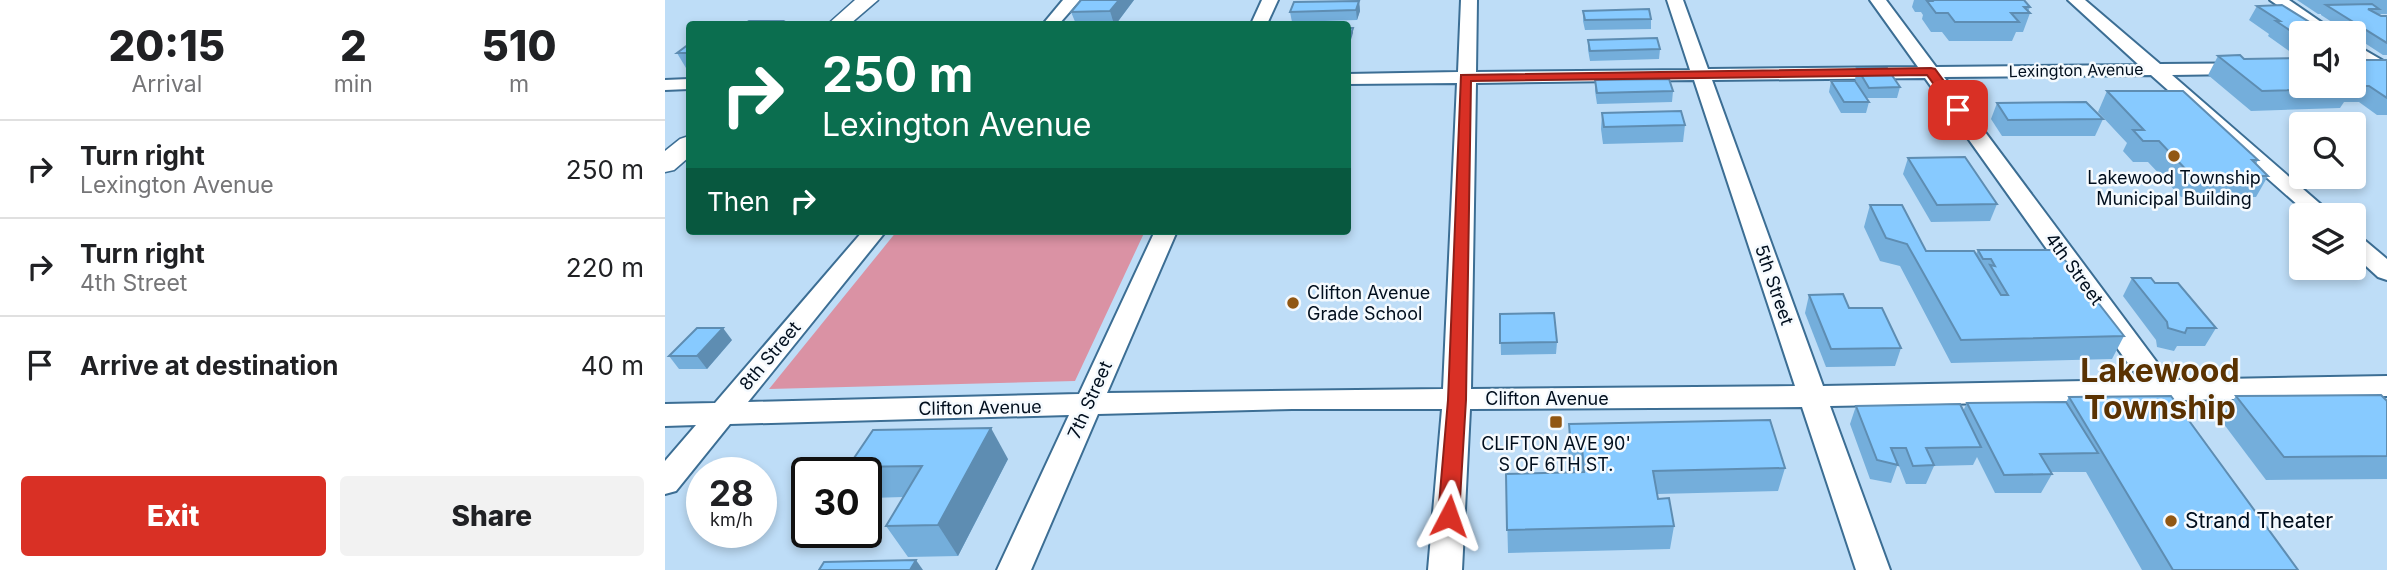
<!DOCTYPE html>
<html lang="en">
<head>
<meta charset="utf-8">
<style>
  :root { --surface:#fff; --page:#f2f2f2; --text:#202124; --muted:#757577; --line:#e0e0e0; --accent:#d93025 }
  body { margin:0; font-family:Inter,sans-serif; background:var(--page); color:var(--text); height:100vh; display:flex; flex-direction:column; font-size:26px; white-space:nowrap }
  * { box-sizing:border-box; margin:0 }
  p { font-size:23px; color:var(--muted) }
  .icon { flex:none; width:38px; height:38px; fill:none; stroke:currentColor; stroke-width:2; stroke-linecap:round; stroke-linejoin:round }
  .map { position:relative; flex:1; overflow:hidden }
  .sheet { display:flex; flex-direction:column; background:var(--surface); width:665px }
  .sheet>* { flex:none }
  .guide { position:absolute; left:21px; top:21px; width:665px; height:214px; border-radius:7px; box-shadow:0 4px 10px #0003; background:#0b6e4f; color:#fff; overflow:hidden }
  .fabs { position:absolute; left:1624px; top:21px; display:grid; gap:14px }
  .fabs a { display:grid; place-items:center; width:77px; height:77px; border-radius:7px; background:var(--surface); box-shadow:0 4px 10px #0003; font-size:35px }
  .speed { position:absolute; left:21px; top:457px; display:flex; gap:14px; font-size:35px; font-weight:700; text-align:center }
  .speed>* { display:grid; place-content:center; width:91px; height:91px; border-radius:50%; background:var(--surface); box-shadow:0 4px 10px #0003; line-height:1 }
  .speed small { font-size:18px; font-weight:400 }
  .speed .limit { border:4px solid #111; border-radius:10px; background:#fff; color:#111 }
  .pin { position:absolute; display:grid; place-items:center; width:60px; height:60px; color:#fff; margin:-30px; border-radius:14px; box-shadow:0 4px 10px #0006 }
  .me { position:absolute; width:77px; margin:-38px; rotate:4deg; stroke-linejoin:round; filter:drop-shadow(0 0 5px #0008) }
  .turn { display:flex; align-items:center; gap:24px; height:147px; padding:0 21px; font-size:32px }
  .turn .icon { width:91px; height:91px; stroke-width:2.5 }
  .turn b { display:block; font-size:49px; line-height:60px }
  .then { display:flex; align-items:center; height:66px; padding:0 21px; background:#0003; gap:14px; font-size:26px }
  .eta { display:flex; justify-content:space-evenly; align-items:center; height:119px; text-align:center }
  .eta b { font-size:42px; font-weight:800; line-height:49px }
  .cta { display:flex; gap:14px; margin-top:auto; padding:14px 21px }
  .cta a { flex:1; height:80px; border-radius:7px; background:var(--accent); color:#fff; font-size:28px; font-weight:800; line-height:80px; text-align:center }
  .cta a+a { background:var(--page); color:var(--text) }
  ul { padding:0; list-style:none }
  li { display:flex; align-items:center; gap:21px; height:98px; padding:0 21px; border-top:2px solid var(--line) }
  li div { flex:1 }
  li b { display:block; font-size:26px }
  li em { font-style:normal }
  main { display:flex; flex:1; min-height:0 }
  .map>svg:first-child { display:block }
  .green { fill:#da92a4 }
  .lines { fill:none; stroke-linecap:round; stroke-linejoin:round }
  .minor-casing { stroke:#3c6e94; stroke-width:4 }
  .major-casing { stroke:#3c6e94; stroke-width:3 }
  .minor { fill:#fff; fill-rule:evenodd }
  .major { fill:#fff; fill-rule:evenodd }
  .wall { fill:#74aedb }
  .shaded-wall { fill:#5e8db2 }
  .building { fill:#87caff; stroke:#5e8db2; stroke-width:2 }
  .route { fill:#d93025; stroke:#8d1f18; stroke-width:2 }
  .poi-dot { fill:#915713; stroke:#f5fafe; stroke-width:2.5 }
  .labels { text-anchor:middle; stroke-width:5; stroke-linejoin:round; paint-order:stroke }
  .far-street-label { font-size:16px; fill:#000e1d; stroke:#f5fafe }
  .poi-label { font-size:18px; fill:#000e1d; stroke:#f5fafe }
  .street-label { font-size:18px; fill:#000e1d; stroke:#f5fafe }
  .near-poi-label { font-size:21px; fill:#000e1d; stroke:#f5fafe; text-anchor:start }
  .town-label { font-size:32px; font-weight:bold; fill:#5a3202; stroke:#f5fafe }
</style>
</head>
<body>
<main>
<section class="sheet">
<div class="eta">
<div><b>20:15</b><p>Arrival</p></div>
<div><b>2</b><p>min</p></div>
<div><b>510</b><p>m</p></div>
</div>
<ul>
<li><svg class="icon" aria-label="right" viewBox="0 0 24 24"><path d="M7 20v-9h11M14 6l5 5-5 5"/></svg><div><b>Turn right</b><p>Lexington Avenue</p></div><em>250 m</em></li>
<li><svg class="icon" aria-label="right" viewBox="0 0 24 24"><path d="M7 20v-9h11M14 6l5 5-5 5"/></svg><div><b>Turn right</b><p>4th Street</p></div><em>220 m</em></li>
<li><svg class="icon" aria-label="arrive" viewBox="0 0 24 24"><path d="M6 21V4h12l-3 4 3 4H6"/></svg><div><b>Arrive at destination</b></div><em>40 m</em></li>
</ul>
<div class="cta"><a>Exit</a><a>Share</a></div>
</section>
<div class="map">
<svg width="1722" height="570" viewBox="0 0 1722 570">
  <rect width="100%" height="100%" fill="#beddf7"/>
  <path class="green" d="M232 231H480L410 381 104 389Z"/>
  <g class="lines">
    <defs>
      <g id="minor">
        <path d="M398 0H415L394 24H378Z"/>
        <path d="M597 0H613L602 24H586Z"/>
        <path d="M796 0H812L811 72 1025 70 1002 0H1018L1043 69 1253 67 1205 0H1221L1271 67 1474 65 1403 0H1420L1495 64 1636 63V73L1507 75 1668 215H1644L1486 75 1279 77 1505 380 1722 376V396L1518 400 1515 408C1503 412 1497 411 1489 400L1165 406 1225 570H1191L1137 407 805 409 797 570H763L777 409H627L433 414 366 570H332L404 415 65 424 11 491 0 494V461L31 425 0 426V404L50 403 198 231H221L83 402 414 394 490 231H512L442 393 778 389 792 83 682 84V74L793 72ZM1260 78 1475 380 1158 386 1047 80ZM1029 80 1130 386 806 389 811 83Z"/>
        <path d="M1605 0H1624L1672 33H1653Z"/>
        <path d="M1689 44 1722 63V76L1689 57Z"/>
        <path d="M24 79V89L0 90V80Z"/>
        <path d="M1689 236 1697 238 1722 259V280L1713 277 1689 255Z"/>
      </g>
      <g id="major">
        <path d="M190 0H213L185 24H163Z"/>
        <path d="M24 136V157L9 170 0 172V151L15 139Z"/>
      </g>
    </defs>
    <use href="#minor" class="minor-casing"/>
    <use href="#major" class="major-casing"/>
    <use href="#minor" class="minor"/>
    <use href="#major" class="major"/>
  </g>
  <g class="wall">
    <path d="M416 0H469L451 24H411L406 12Z"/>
    <path d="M1249 0H1359L1365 7 1363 12 1365 13 1358 32H1351L1347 41H1284L1277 32H1266L1257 19 1258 15 1256 12H1250L1247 7Z"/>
    <path d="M1632 0H1722V14H1712L1716 16H1722V55H1718L1689 36V33H1684L1656 15V14H1653Z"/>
    <path d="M694 1 695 11 692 20 627 22 625 12Z"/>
    <path d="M1592 6 1636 33V56H1631L1603 36 1604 34 1584 20Z"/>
    <path d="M918 11 986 19V29L920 30 918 21Z"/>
    <path d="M923 40 995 49 994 59 925 61 923 50Z"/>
    <path d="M24 44V68H21L12 53Z"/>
    <path d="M1553 56 1579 59 1636 86H1689L1722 60V115H1712L1694 102H1679L1675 108 1586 111 1543 75Z"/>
    <path d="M1192 68 1235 87 1232 98H1201L1190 79Z"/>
    <path d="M930 80 1008 91 1007 102 932 104 930 91Z"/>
    <path d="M1166 81 1204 102 1201 113H1176L1164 92Z"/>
    <path d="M1442 91 1593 160 1591 164 1603 176 1591 197H1516L1483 162H1468L1458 151 1462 143 1433 112Z"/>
    <path d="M1332 103 1438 119 1430 136H1337L1326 119Z"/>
    <path d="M937 113 1020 125 1018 142 938 144 936 129Z"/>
    <path d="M1243 158 1332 204 1325 221 1266 222 1238 174Z"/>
    <path d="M1205 205 1261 251 1311 254 1313 250 1459 336 1447 359 1286 363 1235 266 1215 261 1199 227Z"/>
    <path d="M1467 278 1490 283 1551 328 1540 346H1512L1509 351 1492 347 1491 340 1458 296Z"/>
    <path d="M1144 295 1184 308 1236 348 1230 366 1161 367 1140 313Z"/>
    <path d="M835 314 892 342 891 354 836 355Z"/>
    <path d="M67 340 42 369H14L4 356Z"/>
    <path d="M1571 396 1722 401V479L1601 480 1555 419Z"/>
    <path d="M1404 397 1633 570H1477L1421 472H1385L1387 474 1376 493H1330L1312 457 1308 465 1269 466 1261 484H1241L1234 466H1232L1226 483 1205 479 1185 424 1191 406 1298 411 1302 403 1401 402Z"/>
    <path d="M904 424 1120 468 1113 491 992 494 993 499 1009 526 1005 549 843 553 841 474 916 472V471H905L903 448Z"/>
    <path d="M343 459 293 556 243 557 221 526 238 497 205 498 201 492V472H188L183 467Z"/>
  </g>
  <g class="shaded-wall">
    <path d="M454 0H469L451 24H449L445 11Z"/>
    <path d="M694 1 695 11 692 20 691 10Z"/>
    <path d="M688 28V33L685 43V37Z"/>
    <path d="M58 328 67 340 42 369 32 356Z"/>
    <path d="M326 428 343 459 293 556 273 525Z"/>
    <path d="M251 560 258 570H245Z"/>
  </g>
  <g class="building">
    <path d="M416 0H454L445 11 406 12Z"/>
    <path d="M1266 0H1359L1365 7H1359L1365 13H1346L1354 22H1290L1283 13H1271L1262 1H1267Z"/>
    <path d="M694 1 691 10 625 12 629 2Z"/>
    <path d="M1707 4 1714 9H1703L1716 16H1722V43L1661 5Z"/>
    <path d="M1617 5 1662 33H1636V38L1611 21H1615L1592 6Z"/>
    <path d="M984 9 986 19 920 20 918 11Z"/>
    <path d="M84 21H117L112 24H79Z"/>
    <path d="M682 28H688L685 37H682Z"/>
    <path d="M992 38 995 49 925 51 923 40Z"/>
    <path d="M24 44V53H12Z"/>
    <path d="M1575 55 1579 59 1636 58V86H1684L1688 88 1597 91 1553 56Z"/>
    <path d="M1689 60H1722V98L1704 86H1687H1689Z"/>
    <path d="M1192 68H1222L1235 87 1204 88Z"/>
    <path d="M1004 79 1008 91 932 93 930 80Z"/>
    <path d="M1166 81H1190L1204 102H1179Z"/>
    <path d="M1442 91H1518L1593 160H1587L1603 176H1527L1494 141H1478L1468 130H1479Z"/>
    <path d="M1421 102 1438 119 1343 120 1332 103Z"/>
    <path d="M1016 111 1020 125 939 127 937 113Z"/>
    <path d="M1300 157 1332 204 1272 205 1243 158Z"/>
    <path d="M1205 205H1237L1261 251H1309L1336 295H1343L1325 265 1330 266 1326 259H1318L1313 250H1392L1459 336 1296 340 1242 244 1221 238Z"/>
    <path d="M1467 278H1486L1490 283H1513L1551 328H1522L1520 333 1503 328 1502 322Z"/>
    <path d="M1178 294 1184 308H1217L1236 348 1166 349 1144 295Z"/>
    <path d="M889 313 892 342 835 343V314Z"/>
    <path d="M32 328H58L32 356H4Z"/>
    <path d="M1716 395 1722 401V456L1619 457 1571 396Z"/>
    <path d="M1506 396 1633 570H1508L1404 397Z"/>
    <path d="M1401 402 1433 453 1375 454 1387 474 1339 475 1302 403Z"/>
    <path d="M1295 404 1316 447 1261 448 1269 465 1248 466 1241 448H1226L1233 465 1212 460 1191 406Z"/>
    <path d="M1105 420 1120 468 988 471 993 499 1004 498 1009 526 842 530 841 474 919 472 917 447H906L904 424Z"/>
    <path d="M326 428 273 525 221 526 257 466 183 467 208 430Z"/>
    <path d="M251 560 245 570H154L159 562Z"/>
  </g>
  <path class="route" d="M1266 68 1270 69 1298 107V112H1289L1262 75 806 81 801 400 794 516 791 522 784 524 776 522 773 516 783 400 796 75Z"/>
  <g class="poi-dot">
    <circle cx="1509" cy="156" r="7"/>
    <circle cx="628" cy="303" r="7"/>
    <rect x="884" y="415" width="14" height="14" rx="3.5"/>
    <circle cx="1506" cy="521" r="7"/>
  </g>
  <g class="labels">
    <g class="far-street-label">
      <text transform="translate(1411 70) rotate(-1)" y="6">Lexington Avenue</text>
    </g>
    <g class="poi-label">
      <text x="1509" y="184">Lakewood Township<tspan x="1509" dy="21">Municipal Building</tspan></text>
      <text x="642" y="299" text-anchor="start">Clifton Avenue<tspan x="642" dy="21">Grade School</tspan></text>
      <text x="891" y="450">CLIFTON AVE 90'<tspan x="891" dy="21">S OF 6TH ST.</tspan></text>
    </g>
    <g class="street-label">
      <text transform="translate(1409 269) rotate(54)" y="6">4th Street</text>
      <text transform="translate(1109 285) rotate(71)" y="6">5th Street</text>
      <text transform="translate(105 356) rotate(-50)" y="6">8th Street</text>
      <text x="882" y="405">Clifton Avenue</text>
      <text transform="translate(425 400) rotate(-66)" y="6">7th Street</text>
      <text transform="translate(315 408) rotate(-1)" y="6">Clifton Avenue</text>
    </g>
    <g class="near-poi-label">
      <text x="1520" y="528">Strand Theater</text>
    </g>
    <g class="town-label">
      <text x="1495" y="382">Lakewood<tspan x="1495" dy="37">Township</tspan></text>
    </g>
  </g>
</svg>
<div class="fabs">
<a><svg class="icon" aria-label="sound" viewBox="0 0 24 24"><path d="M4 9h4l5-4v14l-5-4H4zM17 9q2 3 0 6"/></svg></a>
<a><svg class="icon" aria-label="search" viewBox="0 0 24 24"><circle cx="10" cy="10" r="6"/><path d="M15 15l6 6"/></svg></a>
<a><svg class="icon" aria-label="layers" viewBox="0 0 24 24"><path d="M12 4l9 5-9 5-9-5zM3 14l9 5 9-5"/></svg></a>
</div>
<div class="speed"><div>28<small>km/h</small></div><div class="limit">30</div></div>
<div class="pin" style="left:1293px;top:110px;background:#d93025"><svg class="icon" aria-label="arrive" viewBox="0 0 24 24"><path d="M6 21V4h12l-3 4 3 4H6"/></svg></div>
<svg class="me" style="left:784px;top:516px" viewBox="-20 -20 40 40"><path d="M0-17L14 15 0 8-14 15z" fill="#d93025" stroke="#fff" stroke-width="4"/></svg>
<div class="guide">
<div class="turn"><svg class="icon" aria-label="right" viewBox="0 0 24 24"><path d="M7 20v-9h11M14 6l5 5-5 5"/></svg><div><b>250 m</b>Lexington Avenue</div></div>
<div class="then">Then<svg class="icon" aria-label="right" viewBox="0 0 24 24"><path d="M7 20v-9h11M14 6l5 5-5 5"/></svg></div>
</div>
</div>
</main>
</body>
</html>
